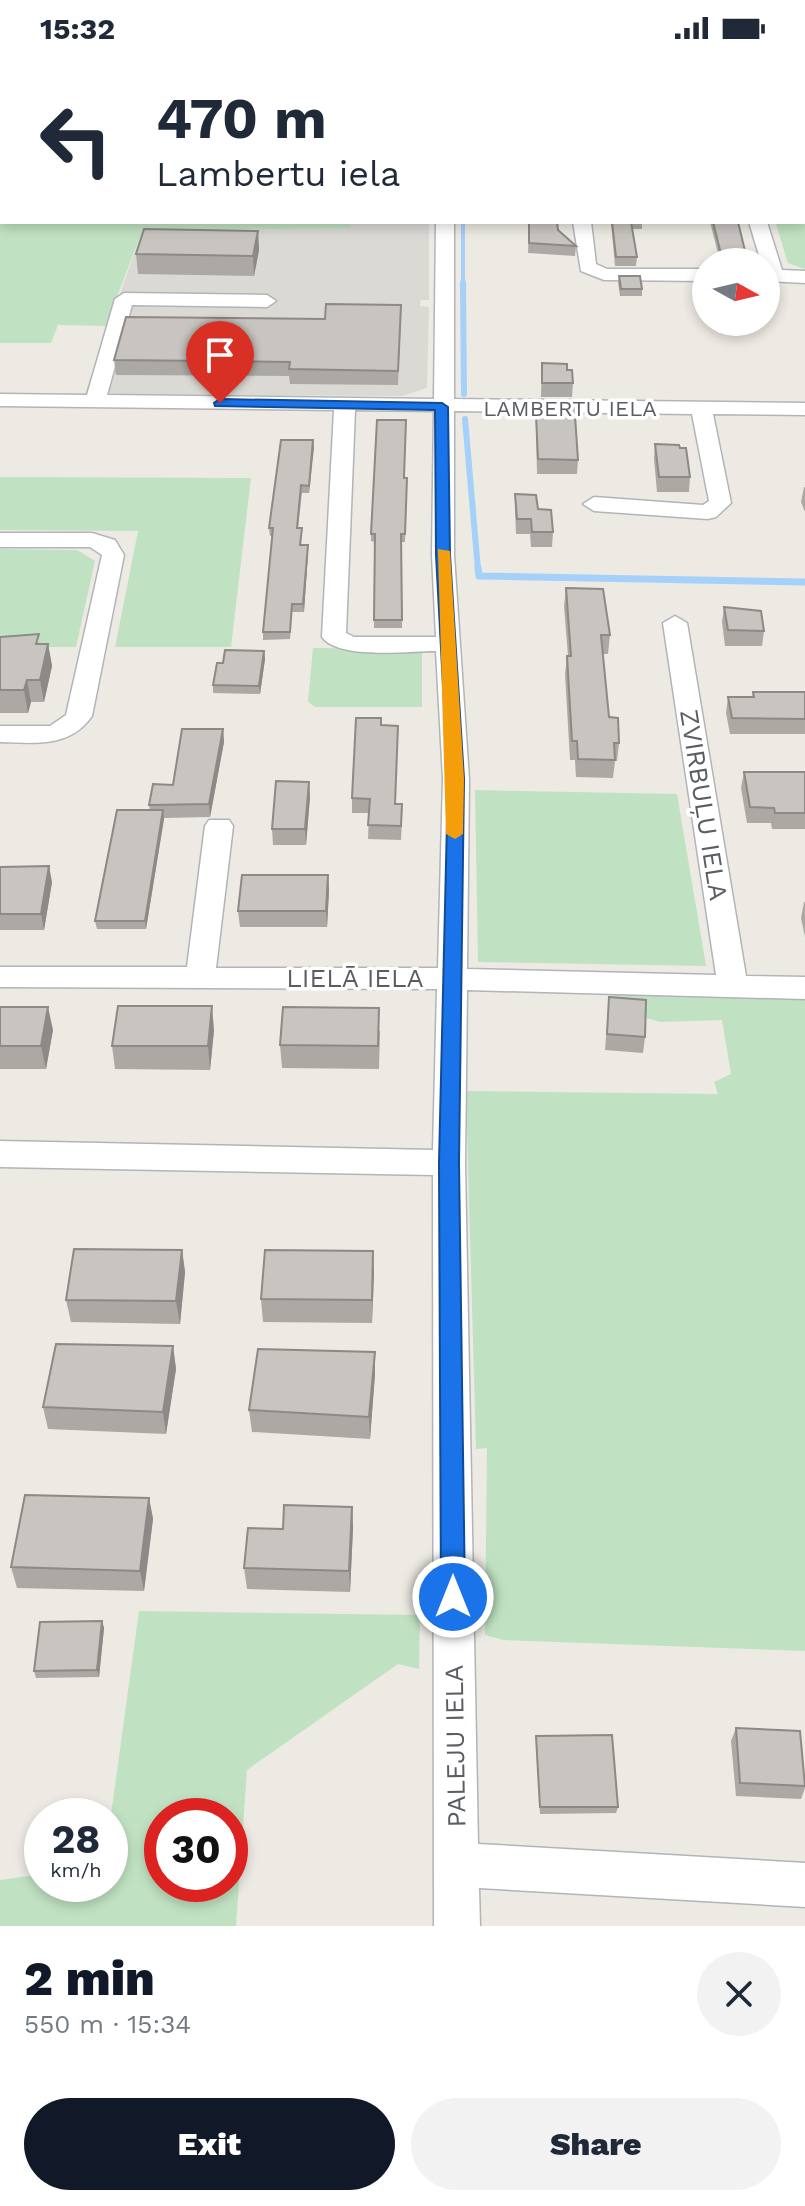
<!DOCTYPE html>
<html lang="en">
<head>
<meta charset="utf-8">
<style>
  :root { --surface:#fff; --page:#f2f2f3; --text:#1f2937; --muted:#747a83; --accent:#111827 }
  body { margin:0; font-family:"Work Sans",sans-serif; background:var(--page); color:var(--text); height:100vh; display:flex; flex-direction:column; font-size:30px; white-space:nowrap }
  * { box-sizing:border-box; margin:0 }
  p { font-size:26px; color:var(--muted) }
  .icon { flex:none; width:44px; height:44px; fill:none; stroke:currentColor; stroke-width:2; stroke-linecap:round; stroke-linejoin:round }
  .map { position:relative; height:1870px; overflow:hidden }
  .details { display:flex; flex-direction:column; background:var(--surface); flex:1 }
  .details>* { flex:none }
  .guide { position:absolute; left:0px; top:0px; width:806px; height:168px; box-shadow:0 4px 12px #0003; background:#fff; color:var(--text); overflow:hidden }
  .needle { width:52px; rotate:98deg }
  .buttons { position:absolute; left:692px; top:192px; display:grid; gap:16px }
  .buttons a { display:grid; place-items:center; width:88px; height:88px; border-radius:50%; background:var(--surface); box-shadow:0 4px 12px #0003; font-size:40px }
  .speed { position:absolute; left:24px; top:1742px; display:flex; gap:16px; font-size:40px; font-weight:700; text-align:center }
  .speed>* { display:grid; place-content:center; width:104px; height:104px; border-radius:50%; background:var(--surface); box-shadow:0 4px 12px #0003; line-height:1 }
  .speed small { font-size:20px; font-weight:400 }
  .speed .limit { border:12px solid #d22; background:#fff; color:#111 }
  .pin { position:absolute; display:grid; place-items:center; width:68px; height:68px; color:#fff; margin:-82px -34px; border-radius:50% 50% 50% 0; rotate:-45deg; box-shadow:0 0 8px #0007 }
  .pin .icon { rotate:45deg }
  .me { position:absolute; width:88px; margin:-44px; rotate:0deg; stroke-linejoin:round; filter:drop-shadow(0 0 6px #0008) }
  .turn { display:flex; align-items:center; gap:28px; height:168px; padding:0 24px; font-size:36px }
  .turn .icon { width:104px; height:104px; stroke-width:2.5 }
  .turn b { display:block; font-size:56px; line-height:68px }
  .round { display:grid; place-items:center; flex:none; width:84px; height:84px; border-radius:42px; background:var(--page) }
  .head { display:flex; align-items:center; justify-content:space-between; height:136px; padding:0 24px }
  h1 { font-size:48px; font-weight:800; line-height:60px; color:var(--accent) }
  .primary-button { display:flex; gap:16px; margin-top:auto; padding:16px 24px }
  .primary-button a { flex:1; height:92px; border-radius:48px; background:var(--accent); color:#fff; font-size:32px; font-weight:800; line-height:92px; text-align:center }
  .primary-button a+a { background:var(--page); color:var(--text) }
  .status { display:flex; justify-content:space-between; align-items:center; height:56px; padding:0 40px; background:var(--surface); direction:ltr }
  .status svg { height:22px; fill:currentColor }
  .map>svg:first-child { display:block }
  .industrial { fill:#dbd9d4 }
  .green { fill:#c0e2c2; fill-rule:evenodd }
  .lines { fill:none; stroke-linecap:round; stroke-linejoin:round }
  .stream-far2 { stroke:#a5d0f9; stroke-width:4 }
  .stream-far1 { stroke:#a5d0f9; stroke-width:6 }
  .stream { stroke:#a5d0f9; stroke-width:7 }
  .minor-casing { stroke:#b2b4b9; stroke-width:3 }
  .minor { fill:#fff; fill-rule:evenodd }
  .wall { fill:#aca9a4 }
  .shaded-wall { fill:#8c8986 }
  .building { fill:#c8c4bf; stroke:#8c8986; stroke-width:2 }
  .route { fill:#1a73e8; stroke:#114b97; stroke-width:2 }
  .slow { fill:#f59e0b }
  .labels { text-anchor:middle; stroke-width:7; stroke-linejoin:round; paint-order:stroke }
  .far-street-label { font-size:22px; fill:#5a5d62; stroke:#fff }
  .street-label { font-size:26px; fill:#5a5d62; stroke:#fff }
</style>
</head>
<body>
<div class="status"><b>15:32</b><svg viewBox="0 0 49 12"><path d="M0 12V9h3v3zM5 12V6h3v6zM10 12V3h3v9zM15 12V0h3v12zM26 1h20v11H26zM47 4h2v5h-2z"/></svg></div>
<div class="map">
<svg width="805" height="1870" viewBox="0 0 805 1870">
  <rect width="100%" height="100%" fill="#eceae2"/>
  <path class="industrial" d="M350 166H429V244H421L420 250 429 251 427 332 403 340 85 338 142 175 349 172Z"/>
  <g class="green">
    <path d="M0 0H443L2 2V37Z"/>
    <path d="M0 53 2 166H350V172L142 175 106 270 58 269 51 287H0Z"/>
    <path d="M776 168H805V213L788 207Z"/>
    <path d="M0 421 251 422 231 591H115L138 475 0 474Z"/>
    <path d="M0 493 77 494 95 505 76 591H0Z"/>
    <path d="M313 592 422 593V651H315L308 646Z"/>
    <path d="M475 734 677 738 706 910 478 906Z"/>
    <path d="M609 937 805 938V1595L503 1584 485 1579 487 1392 476 1393 466 1035 718 1038 714 1026 731 1018 722 964 660 966 619 954Z"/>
    <path d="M139 1555 420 1559 419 1613 398 1608 247 1714 236 1870H0V1824L42 1818V1828H110V1766ZM162 1760H230V1828H162Z"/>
  </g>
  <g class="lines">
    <path class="stream-far2" d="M463 166V229"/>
    <g class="stream-far1">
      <path d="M463 227 464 338"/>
      <path d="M465 363 478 514"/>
    </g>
    <path class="stream" d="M478 512 479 520 805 526"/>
    <defs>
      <g id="minor">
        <rect x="446" y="0" width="14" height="2"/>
        <rect x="627" y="0" width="14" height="2"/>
        <rect x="804" y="6" width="1" height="8"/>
        <path d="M436 166H454V343L805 347V359L713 358 731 447 716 461 708 463 594 455 583 448 594 441 703 449 709 445 692 358 454 355V499L469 723 467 913 716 919 663 567 675 560 687 567 746 920 805 921V943L467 934 465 1107 478 1788 805 1807V1851L479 1832 480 1870H434L433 1119 0 1111V1085L433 1094 437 933 0 931V911H187L205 770 209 764H229L233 770 216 912H438L443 723 436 595C409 595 339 604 322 581L334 354 0 350V338L87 339 115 243 124 237 267 239 276 245 267 251 132 249 107 339 434 343ZM355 354 434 355 432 499 436 581H354L346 577Z"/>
        <path d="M573 166H591L596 208 607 213H706V225L604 224 581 215Z"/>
        <path d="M749 166H767L782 214 805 215V227L766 225V206H761Z"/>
        <path d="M0 477H92L115 484 124 499 92 660C70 692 35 687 0 686V670H50L66 659 102 499 90 491H0Z"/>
      </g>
    </defs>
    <use href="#minor" class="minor-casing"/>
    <use href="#minor" class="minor"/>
  </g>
  <g class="wall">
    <path d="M529 166 558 174 576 190 575 200 528 197Z"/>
    <path d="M611 166H642V173H632L637 201 636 210H615Z"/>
    <path d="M710 166H738L746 199 745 206 720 205Z"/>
    <path d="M258 175 259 194 254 220 138 218 136 198Z"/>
    <path d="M619 220 642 233V240H620L618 227Z"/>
    <path d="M325 263H401L398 329 290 328 289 320 116 319 114 304Z"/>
    <path d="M542 307 567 314 573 327 572 341H541Z"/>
    <path d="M536 359 578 404 577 418H537L536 373Z"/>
    <path d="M313 384 309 437H302L298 472H302L301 489 308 497 304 556H292L290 583 263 584V576L273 480H270L269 472Z"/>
    <path d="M655 388 690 421 689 436H657L654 403Z"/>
    <path d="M404 422H407L405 486H401L402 572H374L375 486 371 485V478Z"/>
    <path d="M804 431H805V456L801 446Z"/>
    <path d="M515 438 538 453 553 476 552 491H531L530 478H516L515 453Z"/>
    <path d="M566 532 610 579 608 598H603L609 661 619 687 617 705H615L613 722 576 721 575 704H570L565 618 567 600H568L564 550Z"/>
    <path d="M724 551 764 575 762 590H725L722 566Z"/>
    <path d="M0 581 48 588 52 610 44 646H31L28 657H0Z"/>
    <path d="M264 595 265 603 260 638 213 637V629L223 607Z"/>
    <path d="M753 636H805V678H730L726 657 728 641H752Z"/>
    <path d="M381 669 396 748 402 763 401 784 368 783 369 757H352V742Z"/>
    <path d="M223 673 224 686 210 761 164 762 146 873H97L95 865 150 754 149 749 173 729Z"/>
    <path d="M744 716H805V773H772L771 767H747L741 732Z"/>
    <path d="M309 726 310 741 306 789H273L272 773Z"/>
    <path d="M0 811 52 826 44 874H0Z"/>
    <path d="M328 819 329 835 327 871H240L238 855Z"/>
    <path d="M804 846H805V881L801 862Z"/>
    <path d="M609 941 645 981 643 997 605 994Z"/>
    <path d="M0 951 53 974 46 1013H0Z"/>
    <path d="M214 974 210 1014 115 1013 112 990Z"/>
    <path d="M380 975 379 1013 282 1012 280 989Z"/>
    <path d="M182 1194 185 1216 180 1268 71 1266 66 1244Z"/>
    <path d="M373 1195 372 1267 263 1266 261 1243Z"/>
    <path d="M173 1290 176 1313 166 1378 48 1373 43 1351Z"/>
    <path d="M375 1318 370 1383 252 1376 249 1354Z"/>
    <path d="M149 1442 153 1463 144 1535 17 1532 11 1511Z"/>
    <path d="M352 1451 353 1472 350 1536 247 1533 244 1512 283 1473Z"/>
    <path d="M102 1565 104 1572 99 1621 36 1622 34 1615Z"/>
    <path d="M736 1672 805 1724V1732L801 1743 736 1740 731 1685Z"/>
    <path d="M536 1680 618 1751 616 1757 540 1758 536 1687Z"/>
  </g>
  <g class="shaded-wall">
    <path d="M258 175 259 194 254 220 253 200Z"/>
    <path d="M313 384 314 392 309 437V430Z"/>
    <path d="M308 489V497L304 556 303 548Z"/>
    <path d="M48 588 52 610 44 646 40 624Z"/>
    <path d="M264 595 265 603 260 638 259 630Z"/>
    <path d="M27 624 31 646 28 657 24 634Z"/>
    <path d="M223 673 224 686 210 761 209 748Z"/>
    <path d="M309 726 310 741 306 789 305 773Z"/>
    <path d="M163 754 164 763 146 873 145 865Z"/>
    <path d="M49 810 52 826 44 874 41 858Z"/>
    <path d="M328 819 329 835 327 871 326 855Z"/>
    <path d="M212 950 214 974 210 1014 208 990Z"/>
    <path d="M48 951 53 974 46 1013 41 990Z"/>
    <path d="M182 1194 185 1216 180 1268 176 1245Z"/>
    <path d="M373 1195 374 1218 372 1267V1244Z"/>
    <path d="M173 1290 176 1313 166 1378 163 1356Z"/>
    <path d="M375 1296V1318L370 1383 369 1361Z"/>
    <path d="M149 1442 153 1463 144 1535 140 1515Z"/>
    <path d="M352 1451 353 1472 350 1536 349 1515Z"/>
    <path d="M102 1565 104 1572 99 1621 97 1614Z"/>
  </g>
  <g class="building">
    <path d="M666 0H689L690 2H667Z"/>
    <path d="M758 0H789L790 2H758Z"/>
    <path d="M804 47 805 50 804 111Z"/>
    <path d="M529 166H557L558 174 576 190 529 187Z"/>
    <path d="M612 166H631L637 201H616Z"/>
    <path d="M713 166H738L746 199 721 198Z"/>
    <path d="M144 173 258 175 253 200 136 198Z"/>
    <path d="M619 220H640L642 233H621Z"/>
    <path d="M326 248 401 249 398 315 289 313 290 306 114 304 126 261 325 263Z"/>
    <path d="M542 307 567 308V314H572L573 327H542Z"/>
    <path d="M541 345H574L578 404 538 403 536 359H540Z"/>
    <path d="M377 364H406L404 422H407L405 478H401L402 564H374L375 478H371Z"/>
    <path d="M281 384H313L309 430 301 429 297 472H302L300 489H308L303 548H292L290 576H263L273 472H269Z"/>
    <path d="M655 388 679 389 680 392H686L690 421H659Z"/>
    <path d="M515 438 536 439 538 453 551 454 553 476H532L531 463H517Z"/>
    <path d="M566 532 603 533 610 579H601L609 661 618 662 619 687H614L615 704 578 703 577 685H572L567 600H571Z"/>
    <path d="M724 551 761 555 764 575 728 574Z"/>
    <path d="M39 578 36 588H48L40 624H27L24 634H0V581Z"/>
    <path d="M225 594 264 595 259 630 213 629 217 607H223Z"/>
    <path d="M753 636H805V663L732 662 728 641H754Z"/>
    <path d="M356 662H381V669L398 670 395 748H402L401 770 368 769 370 743 352 742Z"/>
    <path d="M182 673H223L209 748 149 749 153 728 173 729Z"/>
    <path d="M744 716H805V757H775L774 752 750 751Z"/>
    <path d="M276 725 309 726 305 773H272Z"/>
    <path d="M117 754H163L145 865H95Z"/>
    <path d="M49 810 41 858H0V811Z"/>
    <path d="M242 819H328L326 855H238Z"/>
    <path d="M609 941 646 944 645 981 607 978Z"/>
    <path d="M118 950H212L208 990H112Z"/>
    <path d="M0 951H48L41 990H0Z"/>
    <path d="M283 951 379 952 378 990 280 989Z"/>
    <path d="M74 1193 182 1194 176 1245 66 1244Z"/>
    <path d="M265 1194 373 1195 372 1244 261 1243Z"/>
    <path d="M56 1288 173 1290 163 1356 43 1351Z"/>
    <path d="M258 1293 375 1296 369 1361 249 1354Z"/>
    <path d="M25 1439 149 1442 140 1515 11 1511Z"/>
    <path d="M284 1449 352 1451 349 1515 244 1512 248 1472 283 1473Z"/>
    <path d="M102 1565 97 1614 34 1615 40 1566Z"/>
    <path d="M736 1672 800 1675 805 1730 740 1727Z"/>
    <path d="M612 1679 618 1751H540L536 1680Z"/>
  </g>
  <path class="route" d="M220 343 442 347 448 351 450 499 464 723 459 1107 465 1541 462 1549 453 1552 445 1549 441 1541 439 1107 448 723 436 499 435 354 215 350 214 347Z"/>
  <path class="slow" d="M438 493 450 495 464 723 463 778 455 783 446 778Z"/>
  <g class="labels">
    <g class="far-street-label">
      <text x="570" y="360">LAMBERTU IELA</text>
    </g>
    <g class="street-label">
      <text transform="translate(704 749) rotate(81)" y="9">ZVIRBUĻU IELA</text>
      <text x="355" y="931">LIELĀ IELA</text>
      <text transform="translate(455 1690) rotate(-91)" y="9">PALEJU IELA</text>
    </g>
  </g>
</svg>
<div class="buttons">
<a><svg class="needle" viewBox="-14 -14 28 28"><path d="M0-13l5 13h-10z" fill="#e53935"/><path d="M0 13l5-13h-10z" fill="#747a83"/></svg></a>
</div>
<div class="speed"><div>28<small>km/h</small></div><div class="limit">30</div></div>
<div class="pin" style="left:220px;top:347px;background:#d93025"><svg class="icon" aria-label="arrive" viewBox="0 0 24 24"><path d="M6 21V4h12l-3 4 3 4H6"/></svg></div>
<svg class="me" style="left:453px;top:1541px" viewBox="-20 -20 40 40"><circle r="17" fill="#1a73e8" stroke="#fff" stroke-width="3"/><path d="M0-11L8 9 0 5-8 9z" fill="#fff"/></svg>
<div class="guide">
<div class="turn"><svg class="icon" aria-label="left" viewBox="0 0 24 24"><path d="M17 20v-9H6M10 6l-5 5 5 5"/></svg><div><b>470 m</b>Lambertu iela</div></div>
</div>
</div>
<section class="details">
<div class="head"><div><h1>2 min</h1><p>550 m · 15:34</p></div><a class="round"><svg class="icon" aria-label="close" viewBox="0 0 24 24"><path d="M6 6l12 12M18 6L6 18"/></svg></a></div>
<div class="primary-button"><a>Exit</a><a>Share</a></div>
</section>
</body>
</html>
